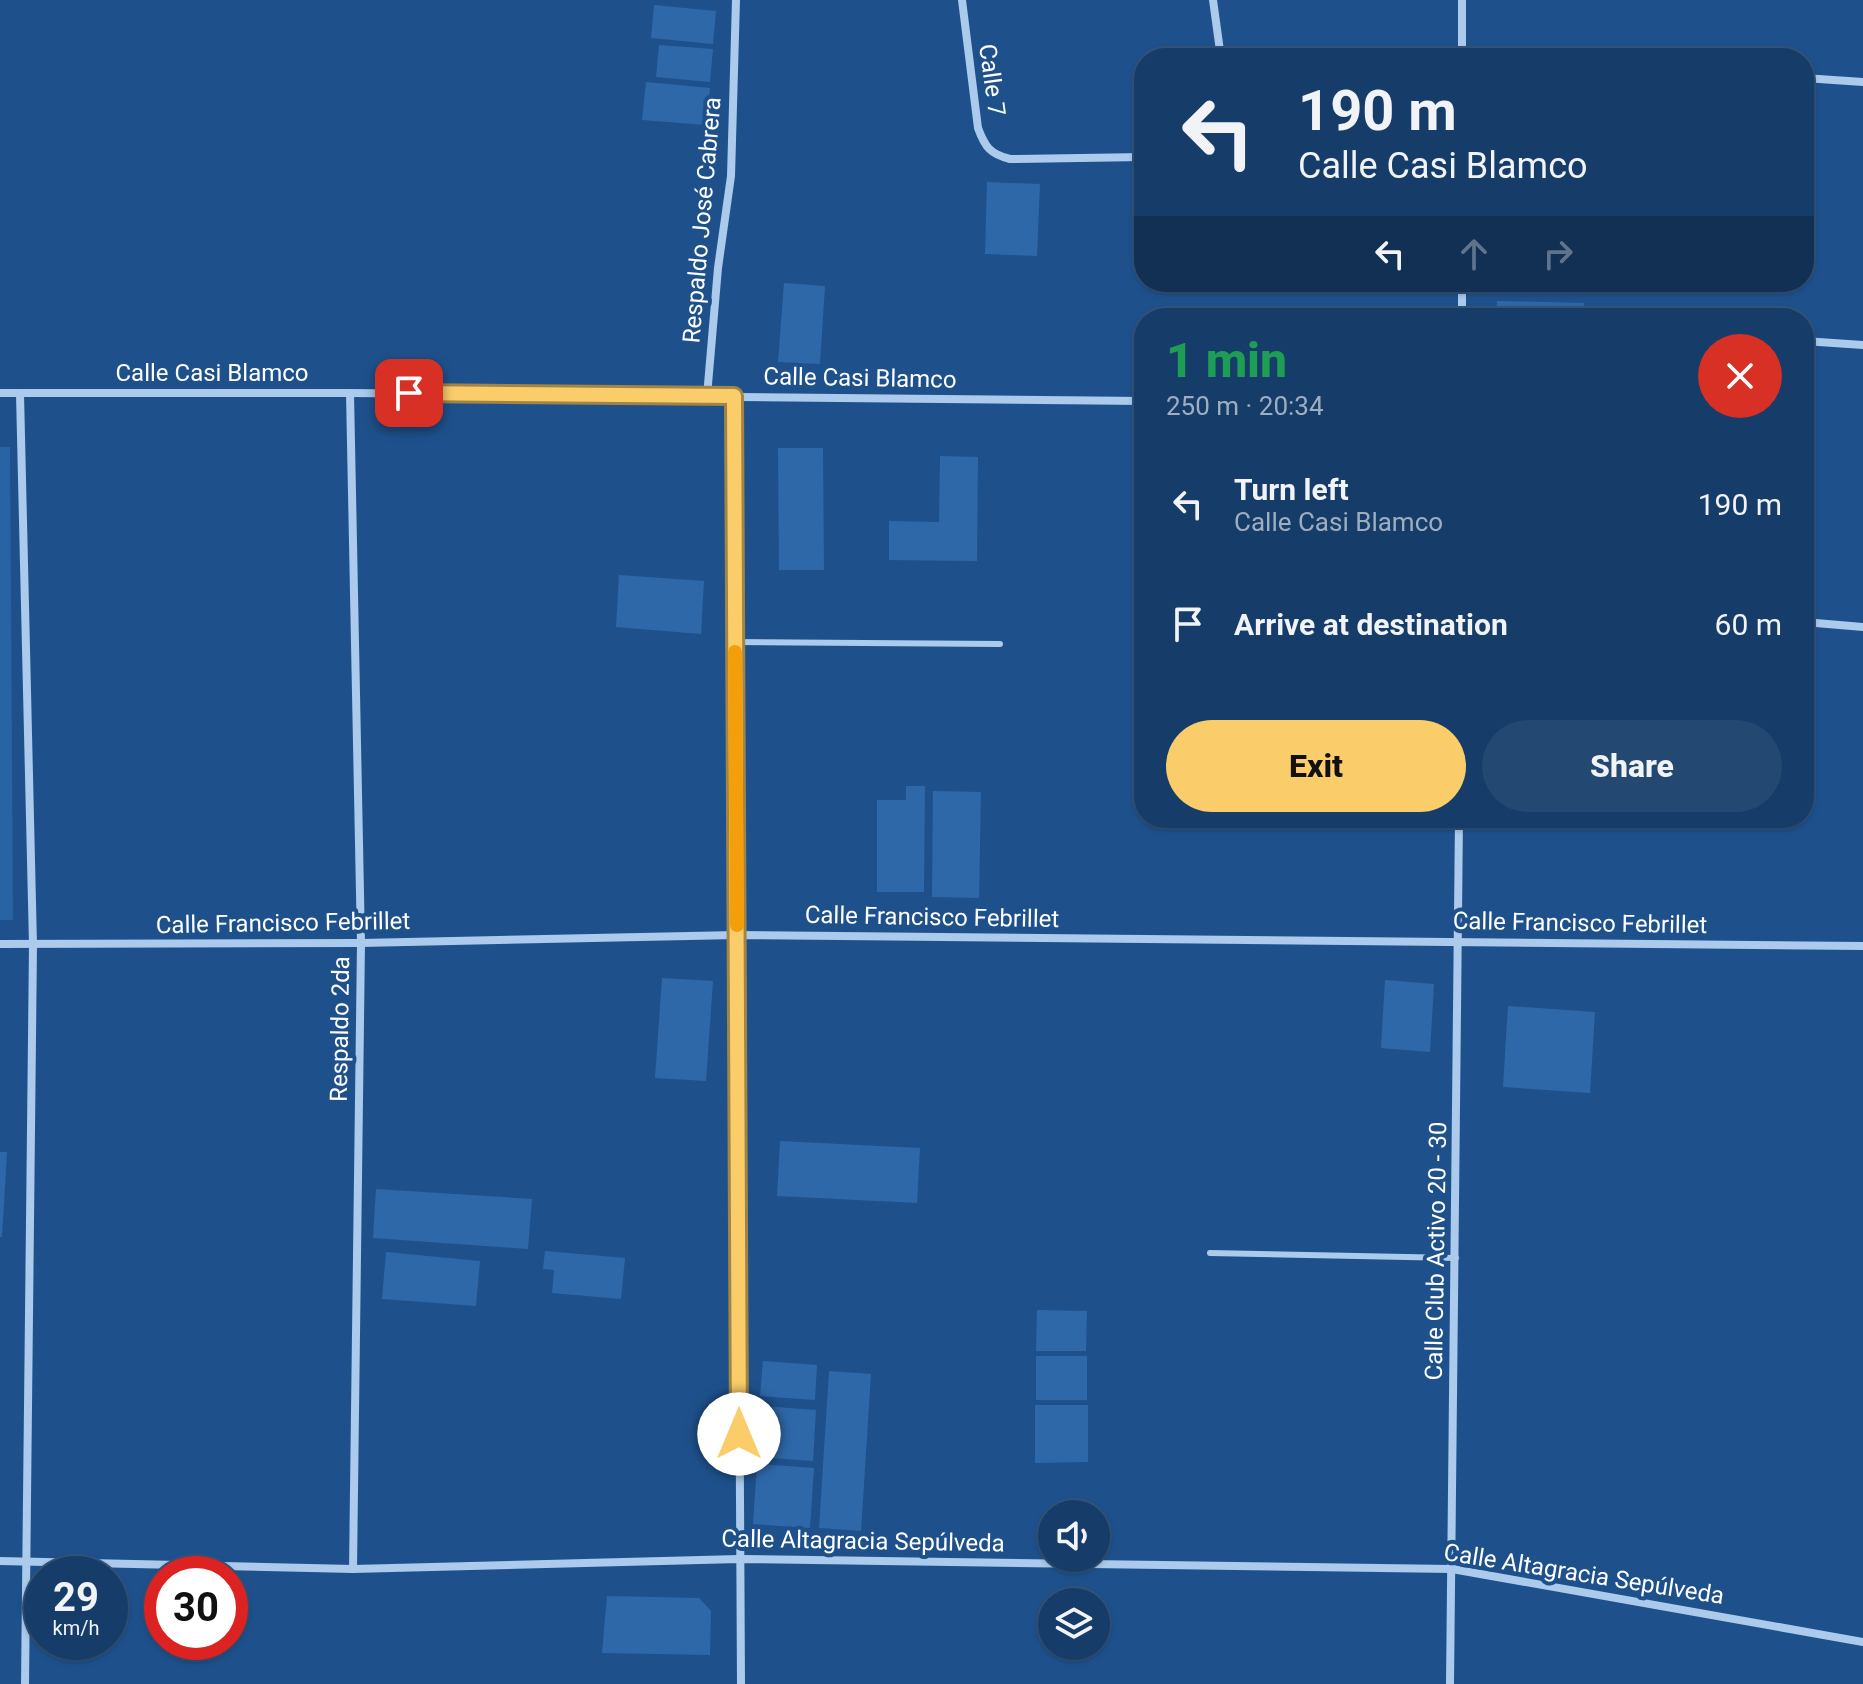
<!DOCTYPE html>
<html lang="en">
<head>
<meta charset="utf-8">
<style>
  :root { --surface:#163d69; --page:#234871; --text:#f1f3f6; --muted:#9eaec0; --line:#35567d; --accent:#facd6a }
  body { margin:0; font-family:Roboto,sans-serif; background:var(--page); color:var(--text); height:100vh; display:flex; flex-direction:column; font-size:30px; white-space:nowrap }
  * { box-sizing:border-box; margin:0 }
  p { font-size:26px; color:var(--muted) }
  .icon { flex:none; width:44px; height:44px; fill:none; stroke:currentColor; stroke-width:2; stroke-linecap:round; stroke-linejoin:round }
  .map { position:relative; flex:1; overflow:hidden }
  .details { position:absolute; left:1134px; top:308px; width:680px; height:520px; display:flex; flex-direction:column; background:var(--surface); border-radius:32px; box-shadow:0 2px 6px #0004,0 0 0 2px var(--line) }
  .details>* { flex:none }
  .banner { position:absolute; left:1134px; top:48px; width:680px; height:244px; border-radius:32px; box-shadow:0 2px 6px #0004,0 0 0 2px var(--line); background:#163d69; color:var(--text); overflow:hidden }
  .tools { position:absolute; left:1038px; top:1500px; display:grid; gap:16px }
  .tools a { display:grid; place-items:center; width:72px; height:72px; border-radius:50%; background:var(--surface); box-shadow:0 2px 6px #0004,0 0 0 2px var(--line); font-size:40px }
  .speed { position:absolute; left:24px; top:1556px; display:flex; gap:16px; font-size:40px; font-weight:700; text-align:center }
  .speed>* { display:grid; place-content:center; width:104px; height:104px; border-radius:50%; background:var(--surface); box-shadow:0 2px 6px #0004,0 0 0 2px var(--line); line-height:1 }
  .speed small { font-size:20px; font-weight:400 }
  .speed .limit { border:12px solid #d22; background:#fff; color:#111 }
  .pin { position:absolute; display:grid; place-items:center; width:68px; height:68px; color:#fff; margin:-34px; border-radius:16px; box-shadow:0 4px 12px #0006 }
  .me { position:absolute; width:88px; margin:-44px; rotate:0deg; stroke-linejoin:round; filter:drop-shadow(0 0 6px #0008) }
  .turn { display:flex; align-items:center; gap:28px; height:168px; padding:0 32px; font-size:36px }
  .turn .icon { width:104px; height:104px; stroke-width:2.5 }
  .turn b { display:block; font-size:56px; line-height:68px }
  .lanes { display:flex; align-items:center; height:76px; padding:0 32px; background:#0003; justify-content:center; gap:40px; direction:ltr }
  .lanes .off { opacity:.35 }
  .round { display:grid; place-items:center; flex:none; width:84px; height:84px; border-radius:42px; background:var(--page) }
  .headline { display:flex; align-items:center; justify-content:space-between; height:136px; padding:0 32px }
  h1 { font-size:48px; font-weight:800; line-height:60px; color:#1e9e55 }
  .action { display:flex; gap:16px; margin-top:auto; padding:16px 32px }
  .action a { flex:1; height:92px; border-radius:48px; background:var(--accent); color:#111; font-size:32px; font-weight:800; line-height:92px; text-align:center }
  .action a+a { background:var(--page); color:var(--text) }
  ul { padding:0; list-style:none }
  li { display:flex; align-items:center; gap:24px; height:120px; padding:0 32px }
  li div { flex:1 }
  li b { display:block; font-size:30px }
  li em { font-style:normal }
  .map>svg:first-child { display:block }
  .green { fill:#2863a4 }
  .building { fill:#2e68a9 }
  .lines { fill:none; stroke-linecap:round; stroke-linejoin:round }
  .service { stroke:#abcaec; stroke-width:6 }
  .minor { stroke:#abcaec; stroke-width:8 }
  .route-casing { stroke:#a28545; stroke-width:20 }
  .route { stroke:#facd6a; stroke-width:14 }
  .slow { stroke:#f59e0b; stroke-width:14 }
  .labels { text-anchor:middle; stroke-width:8; stroke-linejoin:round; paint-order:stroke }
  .street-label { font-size:24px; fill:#fff; stroke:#1e518c }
</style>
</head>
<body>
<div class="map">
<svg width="1863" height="1684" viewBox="0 0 1863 1684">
  <rect width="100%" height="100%" fill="#1e518c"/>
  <path class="green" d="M0 447H10L13 920H0Z"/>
  <g class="building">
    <path d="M654 5 716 11 713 44 651 38Z"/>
    <path d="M659 45 713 49 710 82 656 77Z"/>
    <path d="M646 82 710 88 706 125 642 120Z"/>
    <path d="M987 182 1040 184 1037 256 985 254Z"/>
    <path d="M1512 282H1591L1590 294 1512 290Z"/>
    <path d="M784 283 825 286 820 364 778 362Z"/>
    <path d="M1497 301 1584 303V318H1496Z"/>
    <path d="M778 448H823L824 570H779Z"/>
    <path d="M940 456 978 457 977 561 889 560V521L939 522Z"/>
    <path d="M619 575 704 581 701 634 616 627Z"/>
    <path d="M906 786H925L924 892H877V800H906Z"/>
    <path d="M933 791 981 792 979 898 932 897Z"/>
    <path d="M662 978 713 981 706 1081 655 1078Z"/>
    <path d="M1385 980 1434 984 1430 1052 1381 1048Z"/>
    <path d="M1508 1006 1595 1012 1590 1093 1503 1087Z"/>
    <path d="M780 1141 920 1148 917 1203 777 1196Z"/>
    <path d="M0 1152H7L2 1237H0Z"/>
    <path d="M376 1189 532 1199 528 1249 373 1238Z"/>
    <path d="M545 1251 625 1258 621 1299 552 1293 554 1270 543 1269Z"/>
    <path d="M386 1252 480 1261 476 1306 382 1299Z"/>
    <path d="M1037 1310 1087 1311 1086 1351H1036Z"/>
    <rect x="1036" y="1356" width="51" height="44"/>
    <path d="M763 1361 817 1365 815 1400 760 1396Z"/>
    <path d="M829 1371 871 1374 861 1531 819 1528Z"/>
    <path d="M1035 1405H1088V1462L1035 1463Z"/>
    <path d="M762 1406 816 1410 813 1461 759 1457Z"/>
    <path d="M757 1464 814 1468 810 1528 753 1524Z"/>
    <path d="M607 1596 699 1598 711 1611 710 1655 602 1653Z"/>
  </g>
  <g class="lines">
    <g class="service">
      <path d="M735 642 1000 644"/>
      <path d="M1210 1253 1456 1258"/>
    </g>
    <g class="minor">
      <path d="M962 0 978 128C985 147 990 154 1010 159L1144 157"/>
      <path d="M1213 0 1221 58"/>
      <path d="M1462 0V58"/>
      <path d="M1804 78 1863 82"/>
      <path d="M1462 282V318"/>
      <path d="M1804 341 1863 345"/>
      <path d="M0 393H350L1144 401"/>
      <path d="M350 393 361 943 353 1569"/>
      <path d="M20 394 33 945 25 1684"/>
      <path d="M707 396 718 268 731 176 736 0"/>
      <path d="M734 396 741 1684"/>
      <path d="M1804 622 1863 627"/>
      <path d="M0 944 361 943 737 935 1863 946"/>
      <path d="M0 1561 353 1569 739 1559 1452 1569 1863 1642"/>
      <path d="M1450 1684 1459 818"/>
    </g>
  </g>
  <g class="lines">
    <defs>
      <path id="route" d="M409 393 734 396 739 1434"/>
    </defs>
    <use href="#route" class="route-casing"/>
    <use href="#route" class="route"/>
    <path class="slow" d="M735 652 737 925"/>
  </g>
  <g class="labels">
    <g class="street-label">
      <text transform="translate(992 80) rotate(82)" y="8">Calle 7</text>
      <text transform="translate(702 220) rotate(-85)" y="8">Respaldo José Cabrera</text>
      <text x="212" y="381">Calle Casi Blamco</text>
      <text transform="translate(860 378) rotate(1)" y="8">Calle Casi Blamco</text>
      <text transform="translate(932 917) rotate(1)" y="8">Calle Francisco Febrillet</text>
      <text transform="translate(283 923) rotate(-1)" y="8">Calle Francisco Febrillet</text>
      <text transform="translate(1580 923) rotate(1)" y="8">Calle Francisco Febrillet</text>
      <text transform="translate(340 1029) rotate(-89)" y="8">Respaldo 2da</text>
      <text transform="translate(1436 1251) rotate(-89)" y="8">Calle Club Activo 20 - 30</text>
      <text transform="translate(863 1541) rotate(1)" y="8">Calle Altagracia Sepúlveda</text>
      <text transform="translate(1584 1574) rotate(9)" y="8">Calle Altagracia Sepúlveda</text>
    </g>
  </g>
</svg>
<div class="tools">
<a><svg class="icon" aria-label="sound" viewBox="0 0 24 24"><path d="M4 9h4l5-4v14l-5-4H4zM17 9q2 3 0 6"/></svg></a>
<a><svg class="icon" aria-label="layers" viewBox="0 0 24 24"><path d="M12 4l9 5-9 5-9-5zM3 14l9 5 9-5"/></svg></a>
</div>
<div class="speed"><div>29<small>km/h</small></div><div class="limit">30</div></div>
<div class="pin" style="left:409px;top:393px;background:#d93025"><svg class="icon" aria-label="arrive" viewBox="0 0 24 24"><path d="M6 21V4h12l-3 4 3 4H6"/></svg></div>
<svg class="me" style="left:739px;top:1434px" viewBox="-20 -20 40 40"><circle r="19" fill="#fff"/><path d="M0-13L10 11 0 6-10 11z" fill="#facd6a"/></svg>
<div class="banner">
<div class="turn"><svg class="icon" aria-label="left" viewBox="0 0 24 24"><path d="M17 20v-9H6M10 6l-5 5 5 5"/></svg><div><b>190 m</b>Calle Casi Blamco</div></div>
<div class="lanes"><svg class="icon" aria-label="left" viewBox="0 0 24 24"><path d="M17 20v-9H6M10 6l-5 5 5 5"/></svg><svg class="icon off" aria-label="ahead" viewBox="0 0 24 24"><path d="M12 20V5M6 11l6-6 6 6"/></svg><svg class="icon off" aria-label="right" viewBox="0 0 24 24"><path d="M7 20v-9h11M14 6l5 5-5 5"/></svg></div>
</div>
<section class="details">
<div class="headline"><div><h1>1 min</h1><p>250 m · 20:34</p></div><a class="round" style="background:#d93025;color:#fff"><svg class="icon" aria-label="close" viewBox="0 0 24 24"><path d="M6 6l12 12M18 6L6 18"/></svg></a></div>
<ul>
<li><svg class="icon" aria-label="left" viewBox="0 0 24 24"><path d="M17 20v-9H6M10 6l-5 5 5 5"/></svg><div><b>Turn left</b><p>Calle Casi Blamco</p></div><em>190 m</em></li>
<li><svg class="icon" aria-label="arrive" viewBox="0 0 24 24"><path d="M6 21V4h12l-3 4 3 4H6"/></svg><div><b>Arrive at destination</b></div><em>60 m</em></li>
</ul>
<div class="action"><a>Exit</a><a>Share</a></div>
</section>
</div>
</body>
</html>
